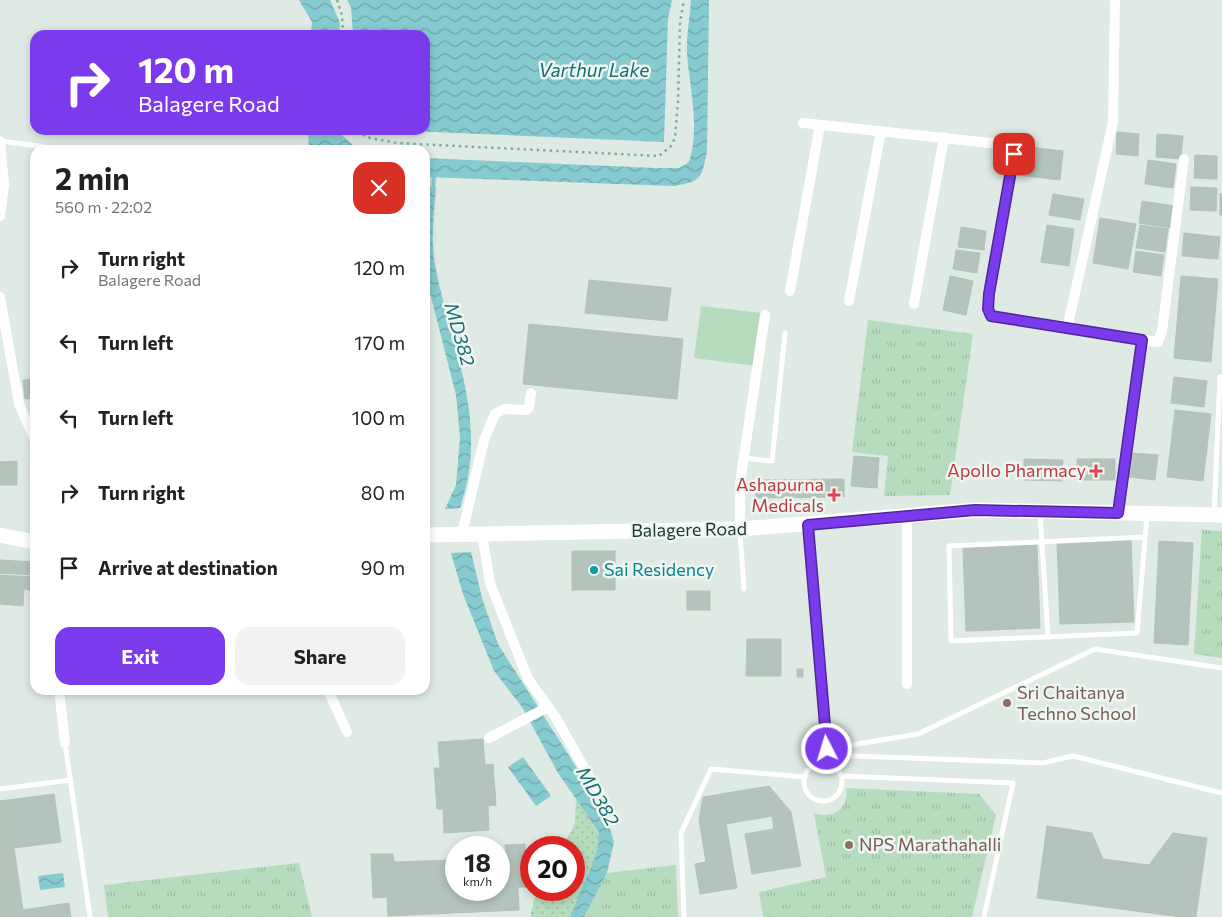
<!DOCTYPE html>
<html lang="en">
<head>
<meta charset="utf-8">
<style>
  :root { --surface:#fff; --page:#f2f2f2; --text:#222; --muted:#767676; --accent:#7c3aed }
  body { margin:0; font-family:Commissioner,sans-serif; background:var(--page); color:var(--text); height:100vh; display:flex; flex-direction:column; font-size:19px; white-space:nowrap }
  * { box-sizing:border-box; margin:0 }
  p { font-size:16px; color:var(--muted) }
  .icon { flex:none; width:28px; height:28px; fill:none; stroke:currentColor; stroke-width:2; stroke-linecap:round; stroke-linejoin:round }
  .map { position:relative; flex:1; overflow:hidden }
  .sheet { position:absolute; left:30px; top:145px; width:400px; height:550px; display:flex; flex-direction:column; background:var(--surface); border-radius:15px; box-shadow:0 2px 8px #0003 }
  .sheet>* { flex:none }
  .banner { position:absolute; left:30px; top:30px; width:400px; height:105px; border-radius:15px; box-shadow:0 2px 8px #0003; background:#7c3aed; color:#fff; overflow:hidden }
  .speed { position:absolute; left:445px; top:836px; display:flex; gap:10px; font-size:25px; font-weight:700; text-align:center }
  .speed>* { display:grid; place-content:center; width:65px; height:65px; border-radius:50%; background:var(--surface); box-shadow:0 2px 8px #0003; line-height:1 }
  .speed small { font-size:12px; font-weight:400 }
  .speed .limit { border:8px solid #d22; background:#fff; color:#111 }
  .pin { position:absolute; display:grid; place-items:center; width:42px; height:42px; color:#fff; margin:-21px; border-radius:10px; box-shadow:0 2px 8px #0006 }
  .me { position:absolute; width:55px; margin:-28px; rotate:355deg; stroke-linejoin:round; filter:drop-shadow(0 0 4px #0008) }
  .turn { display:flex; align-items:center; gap:18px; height:105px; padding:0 25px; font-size:22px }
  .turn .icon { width:65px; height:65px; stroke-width:2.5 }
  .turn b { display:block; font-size:35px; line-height:42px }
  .round { display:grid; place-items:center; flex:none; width:52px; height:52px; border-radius:15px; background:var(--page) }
  .overview { display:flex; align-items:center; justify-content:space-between; height:85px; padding:0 25px }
  h1 { font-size:30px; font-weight:700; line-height:38px }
  .action { display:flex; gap:10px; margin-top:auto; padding:10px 25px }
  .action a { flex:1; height:58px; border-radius:15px; background:var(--accent); color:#fff; font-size:20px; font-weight:700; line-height:58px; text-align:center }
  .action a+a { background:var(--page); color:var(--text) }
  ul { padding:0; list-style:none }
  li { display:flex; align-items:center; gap:15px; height:75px; padding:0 25px }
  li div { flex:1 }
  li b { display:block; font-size:19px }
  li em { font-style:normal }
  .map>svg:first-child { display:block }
  .grass { fill:url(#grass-tufts) }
  .park { fill:url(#park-dots) }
  .pitch { fill:#b7dbbd }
  .water { fill:url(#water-waves) }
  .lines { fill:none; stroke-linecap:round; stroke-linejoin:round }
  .stream { stroke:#86cbcf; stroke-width:4 }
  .building { fill:#b4c4bc; stroke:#b1c3ba }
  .path { stroke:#7fad9a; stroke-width:2.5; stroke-dasharray:2.5 4; stroke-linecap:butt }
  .lane { stroke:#fff; stroke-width:5 }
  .street { stroke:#fff; stroke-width:10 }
  .secondary { stroke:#fff; stroke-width:15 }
  .route-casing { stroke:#51269a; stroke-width:12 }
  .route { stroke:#7c3aed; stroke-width:9 }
  .health-dot { fill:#e0444e; stroke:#eef6f2; stroke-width:2 }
  .culture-dot { fill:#0f9aa8; stroke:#eef6f2; stroke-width:2 }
  .education-dot { fill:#8d6e63; stroke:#eef6f2; stroke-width:2 }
  .labels { text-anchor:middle; stroke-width:5; stroke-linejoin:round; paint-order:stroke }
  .health-label { font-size:18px; fill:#be3a42; stroke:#eef6f2; text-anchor:end }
  .street-label { font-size:18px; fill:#203930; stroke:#eef6f2 }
  .culture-label { font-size:18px; fill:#0d838f; stroke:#eef6f2; text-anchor:start }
  .education-label { font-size:18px; fill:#785e54; stroke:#eef6f2; text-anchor:start }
  .water-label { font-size:19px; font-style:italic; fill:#1c6d73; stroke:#eef6f2 }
</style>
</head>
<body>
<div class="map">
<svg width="1222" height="917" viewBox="0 0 1222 917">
  <defs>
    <pattern id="grass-tufts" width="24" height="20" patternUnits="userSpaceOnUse" patternTransform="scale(1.25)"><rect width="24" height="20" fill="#b7dbbd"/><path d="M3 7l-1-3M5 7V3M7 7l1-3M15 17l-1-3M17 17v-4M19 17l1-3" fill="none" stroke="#9dbda3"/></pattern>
    <pattern id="park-dots" width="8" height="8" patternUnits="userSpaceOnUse" patternTransform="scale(1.25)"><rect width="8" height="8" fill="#b7dbbd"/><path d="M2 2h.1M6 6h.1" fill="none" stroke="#9dbda3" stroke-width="1.8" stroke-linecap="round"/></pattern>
    <pattern id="water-waves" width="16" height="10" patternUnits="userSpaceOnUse" patternTransform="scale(1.25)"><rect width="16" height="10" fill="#86cbcf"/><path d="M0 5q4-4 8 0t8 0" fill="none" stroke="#6da6a8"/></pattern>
  </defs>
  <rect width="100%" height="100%" fill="#deeae3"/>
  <g class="grass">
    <path d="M868 320 973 334 950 495 884 496 888 456 852 452Z"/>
    <path d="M1202 530 1222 531V658L1194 654Z"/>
    <path d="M846 788 979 794 996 815 972 917H763L759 892 826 877 814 813C833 820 849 808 846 788Z"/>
    <path d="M299 863 312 917H108L104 885Z"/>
    <path d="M676 865 678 917H584L607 873Z"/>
  </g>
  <path class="park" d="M576 798C581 806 598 825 599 833 602 849 578 901 570 917H530L537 890H574V848L563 847 575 823Z"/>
  <path class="pitch" d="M701 306 762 313 756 366 694 358Z"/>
  <g class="water">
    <path d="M299 0H330L340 23 339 35H311L312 22Z"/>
    <path d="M347 0H672L668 19 664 142 388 130H425V35H353L351 7Z"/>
    <path d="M691 0H709L707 152C701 179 702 181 674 186L425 177V158L655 168H679L689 162C700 127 690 90 687 54 686 37 690 18 691 0Z"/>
    <path d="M308 130H341V134L358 150H309Z"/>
    <path d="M429 187H436C434 211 431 236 434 259 449 347 491 417 460 508L445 509 456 485 460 437 456 395 425 273Z"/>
    <path d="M471 552 482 598 498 644 587 784 609 826 614 842 607 873 584 917H570L593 863 598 846 599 832 558 773 522 707 494 671 463 594 451 553Z"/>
    <path d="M523 757 551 796 536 806 508 767Z"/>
    <path d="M63 873 65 887 40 890 38 876Z"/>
  </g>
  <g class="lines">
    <path class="stream" d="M433 191 434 173"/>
  </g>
  <g class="building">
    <path d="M1117 132 1139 134 1138 156 1116 154Z"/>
    <path d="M1157 134 1183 136 1181 159 1156 157Z"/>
    <path d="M1020 146 1063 151 1060 180 1017 175Z"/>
    <path d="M1195 155 1217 156V179L1194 178Z"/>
    <path d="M1148 160 1176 164 1173 188 1145 184Z"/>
    <path d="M1191 187 1217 188 1216 211 1190 210Z"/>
    <path d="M1053 194 1084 199 1080 220 1049 215Z"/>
    <rect x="1220" y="194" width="2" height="21"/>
    <path d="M1142 201 1175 206 1171 228 1139 223Z"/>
    <path d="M1100 218 1136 224 1128 269 1093 263Z"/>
    <path d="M1047 225 1074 229 1069 266 1041 262Z"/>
    <path d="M1140 225 1168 229 1165 252 1136 248Z"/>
    <path d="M961 227 986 231 984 250 958 247Z"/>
    <path d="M1184 233 1220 237 1218 259 1182 256Z"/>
    <path d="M956 250 980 253 977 273 953 269Z"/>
    <path d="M1136 251 1164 255 1161 276 1133 272Z"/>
    <path d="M950 276 973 281 966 315 943 310Z"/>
    <path d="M1181 276 1218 279 1211 362 1174 358Z"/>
    <path d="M589 280 671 288 667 321 585 313Z"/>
    <path d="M529 324 683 339 677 399 523 384Z"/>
    <path d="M1174 377 1207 381 1204 407 1171 403Z"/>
    <path d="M35 379V398L25 399 23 380Z"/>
    <path d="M35 408V428L31 409Z"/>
    <path d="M1175 410 1211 414 1203 481 1167 477Z"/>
    <path d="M1131 453 1158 455 1155 480 1129 477Z"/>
    <path d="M854 456 879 458 877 488 851 486Z"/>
    <path d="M1024 459 1063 460 1062 481 1024 480Z"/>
    <rect x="1077" y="459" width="38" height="21"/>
    <path d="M17 461V485H0V462Z"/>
    <path d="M844 479V497L756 498V480Z"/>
    <path d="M1131 539 1134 622 1060 624 1057 542Z"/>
    <path d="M1159 541 1193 543 1188 645 1154 643Z"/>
    <path d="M1037 545 1040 628 966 631 963 548Z"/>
    <rect x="572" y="551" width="43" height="39"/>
    <path d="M0 560 34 562V575L0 573Z"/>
    <path d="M0 575 31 577 30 590 24 589 23 606 0 604Z"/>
    <rect x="687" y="591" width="23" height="19"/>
    <path d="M747 639H781V676H746Z"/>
    <rect x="797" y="669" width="6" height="8"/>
    <path d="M483 739 485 765 493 764 496 805 488 806 489 830 444 833 443 809H437L434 768H440L438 742Z"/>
    <path d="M769 786 791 812 801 866 752 874 745 834 774 829 772 816 726 824 737 888 700 894 695 864 706 862 699 819 703 797Z"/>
    <path d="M54 794 61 842 14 848 23 910 69 903 71 917H0V801Z"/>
    <path d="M1047 826 1092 833 1103 859 1149 865 1173 833 1207 838 1196 917H1181L1037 898Z"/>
    <path d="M525 844 527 887H518L519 910 388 916 387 897 373 898 371 854H393L394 862 456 860V890H499V858H506L505 845Z"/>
  </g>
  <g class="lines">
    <g class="path">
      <path d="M337 0 342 15 343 35"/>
      <path d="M358 130 366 137 397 143 659 156 671 146 675 138 678 101 680 22 684 0"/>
    </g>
    <g class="lane">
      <path d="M1 141 67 150"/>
      <path d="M744 458 772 461 785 333"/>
      <path d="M1040 512 1048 637"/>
      <path d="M1214 514 1220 377"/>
      <path d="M740 532 744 589"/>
      <path d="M1145 537 949 546 951 641 1137 633 1147 516"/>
      <path d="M65 743 90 917"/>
      <path d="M827 749 918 734 1095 649 1222 668"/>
      <path d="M828 755 1043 763 1073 756 1222 793"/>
      <circle cx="823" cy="782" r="19"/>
      <path d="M842 776 1013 783 984 917"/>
      <path d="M0 789 71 780"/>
      <path d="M684 917 681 833 711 769 805 777"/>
    </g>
    <g class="street">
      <path d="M1115 0 1113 122 1067 329 1142 340"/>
      <path d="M803 123 1009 145 1014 154 988 309 991 316 1067 329"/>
      <path d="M0 141 4 185 0 216"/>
      <path d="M790 291 820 125"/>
      <path d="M0 297 19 404 35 440"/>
      <path d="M849 301 881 131"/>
      <path d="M914 304 944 137"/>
      <path d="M1118 513 1142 340 1158 342 1162 331 1184 159"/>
      <path d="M907 516V684"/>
      <path d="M808 525 827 741"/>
      <path d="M740 529V483L765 315"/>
      <path d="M462 534 484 440 495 414 504 409 527 410 529 407 531 393"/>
      <path d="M482 534 490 583 528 679 556 718 605 805"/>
      <path d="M59 690 65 743"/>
      <path d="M328 690 347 732"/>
      <path d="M489 738 548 707"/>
    </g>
    <g class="secondary">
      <path d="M0 535 35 542"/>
      <path d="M425 535 740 529 975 510 1222 515"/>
    </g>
  </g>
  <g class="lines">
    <defs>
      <path id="route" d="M827 749 808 525 975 510 1118 513 1142 340 991 316 988 309 989 294 1014 154"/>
    </defs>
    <use href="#route" class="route-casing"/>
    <use href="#route" class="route"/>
  </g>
  <g class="health-dot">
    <path d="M1093.5 463.5h5v5h5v5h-5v5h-5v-5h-5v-5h5z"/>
    <path d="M831.5 487.5h5v5h5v5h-5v5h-5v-5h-5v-5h5z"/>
  </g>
  <circle class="culture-dot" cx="594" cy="570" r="5"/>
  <g class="education-dot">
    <circle cx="1007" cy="703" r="5"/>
    <circle cx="849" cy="845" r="5"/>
  </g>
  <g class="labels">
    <g class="health-label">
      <text x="1086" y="477">Apollo Pharmacy</text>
      <text x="824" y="491">Ashapurna<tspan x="824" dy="21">Medicals</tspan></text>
    </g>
    <g class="street-label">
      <text transform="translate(689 530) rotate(-1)" y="6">Balagere Road</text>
    </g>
    <g class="culture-label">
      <text x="604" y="576">Sai Residency</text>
    </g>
    <g class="education-label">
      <text x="1017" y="699">Sri Chaitanya<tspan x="1017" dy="21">Techno School</tspan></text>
      <text x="859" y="851">NPS Marathahalli</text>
    </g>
    <g class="water-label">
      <text x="594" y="77">Varthur Lake</text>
      <text transform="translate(460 334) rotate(74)" y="7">MD382</text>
      <text transform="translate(598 796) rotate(60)" y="7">MD382</text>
    </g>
  </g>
</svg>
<div class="speed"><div>18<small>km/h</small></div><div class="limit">20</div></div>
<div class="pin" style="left:1014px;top:154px;background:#d93025"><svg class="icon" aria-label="arrive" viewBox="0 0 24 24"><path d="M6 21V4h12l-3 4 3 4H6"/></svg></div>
<svg class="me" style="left:827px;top:749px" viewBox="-20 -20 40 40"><circle r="17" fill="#7c3aed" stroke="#fff" stroke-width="3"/><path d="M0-11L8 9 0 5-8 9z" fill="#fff"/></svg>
<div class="banner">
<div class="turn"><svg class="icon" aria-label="right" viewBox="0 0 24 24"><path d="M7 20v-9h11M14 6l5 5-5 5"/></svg><div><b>120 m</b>Balagere Road</div></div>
</div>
<section class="sheet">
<div class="overview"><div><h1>2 min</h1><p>560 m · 22:02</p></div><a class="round" style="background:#d93025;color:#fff"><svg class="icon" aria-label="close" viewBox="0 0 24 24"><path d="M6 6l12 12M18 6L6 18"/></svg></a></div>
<ul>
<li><svg class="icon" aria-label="right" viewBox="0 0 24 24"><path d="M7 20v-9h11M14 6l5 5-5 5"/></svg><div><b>Turn right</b><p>Balagere Road</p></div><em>120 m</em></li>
<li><svg class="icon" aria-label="left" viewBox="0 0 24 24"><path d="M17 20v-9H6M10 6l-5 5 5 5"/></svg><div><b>Turn left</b></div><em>170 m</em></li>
<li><svg class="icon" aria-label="left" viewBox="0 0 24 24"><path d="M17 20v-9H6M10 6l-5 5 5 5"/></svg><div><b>Turn left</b></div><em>100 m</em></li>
<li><svg class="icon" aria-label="right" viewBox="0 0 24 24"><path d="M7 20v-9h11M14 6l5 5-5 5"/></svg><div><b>Turn right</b></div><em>80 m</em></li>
<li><svg class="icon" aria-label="arrive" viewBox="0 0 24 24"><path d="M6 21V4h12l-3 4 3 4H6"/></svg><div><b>Arrive at destination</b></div><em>90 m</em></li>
</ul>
<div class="action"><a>Exit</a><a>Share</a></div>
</section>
</div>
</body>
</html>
